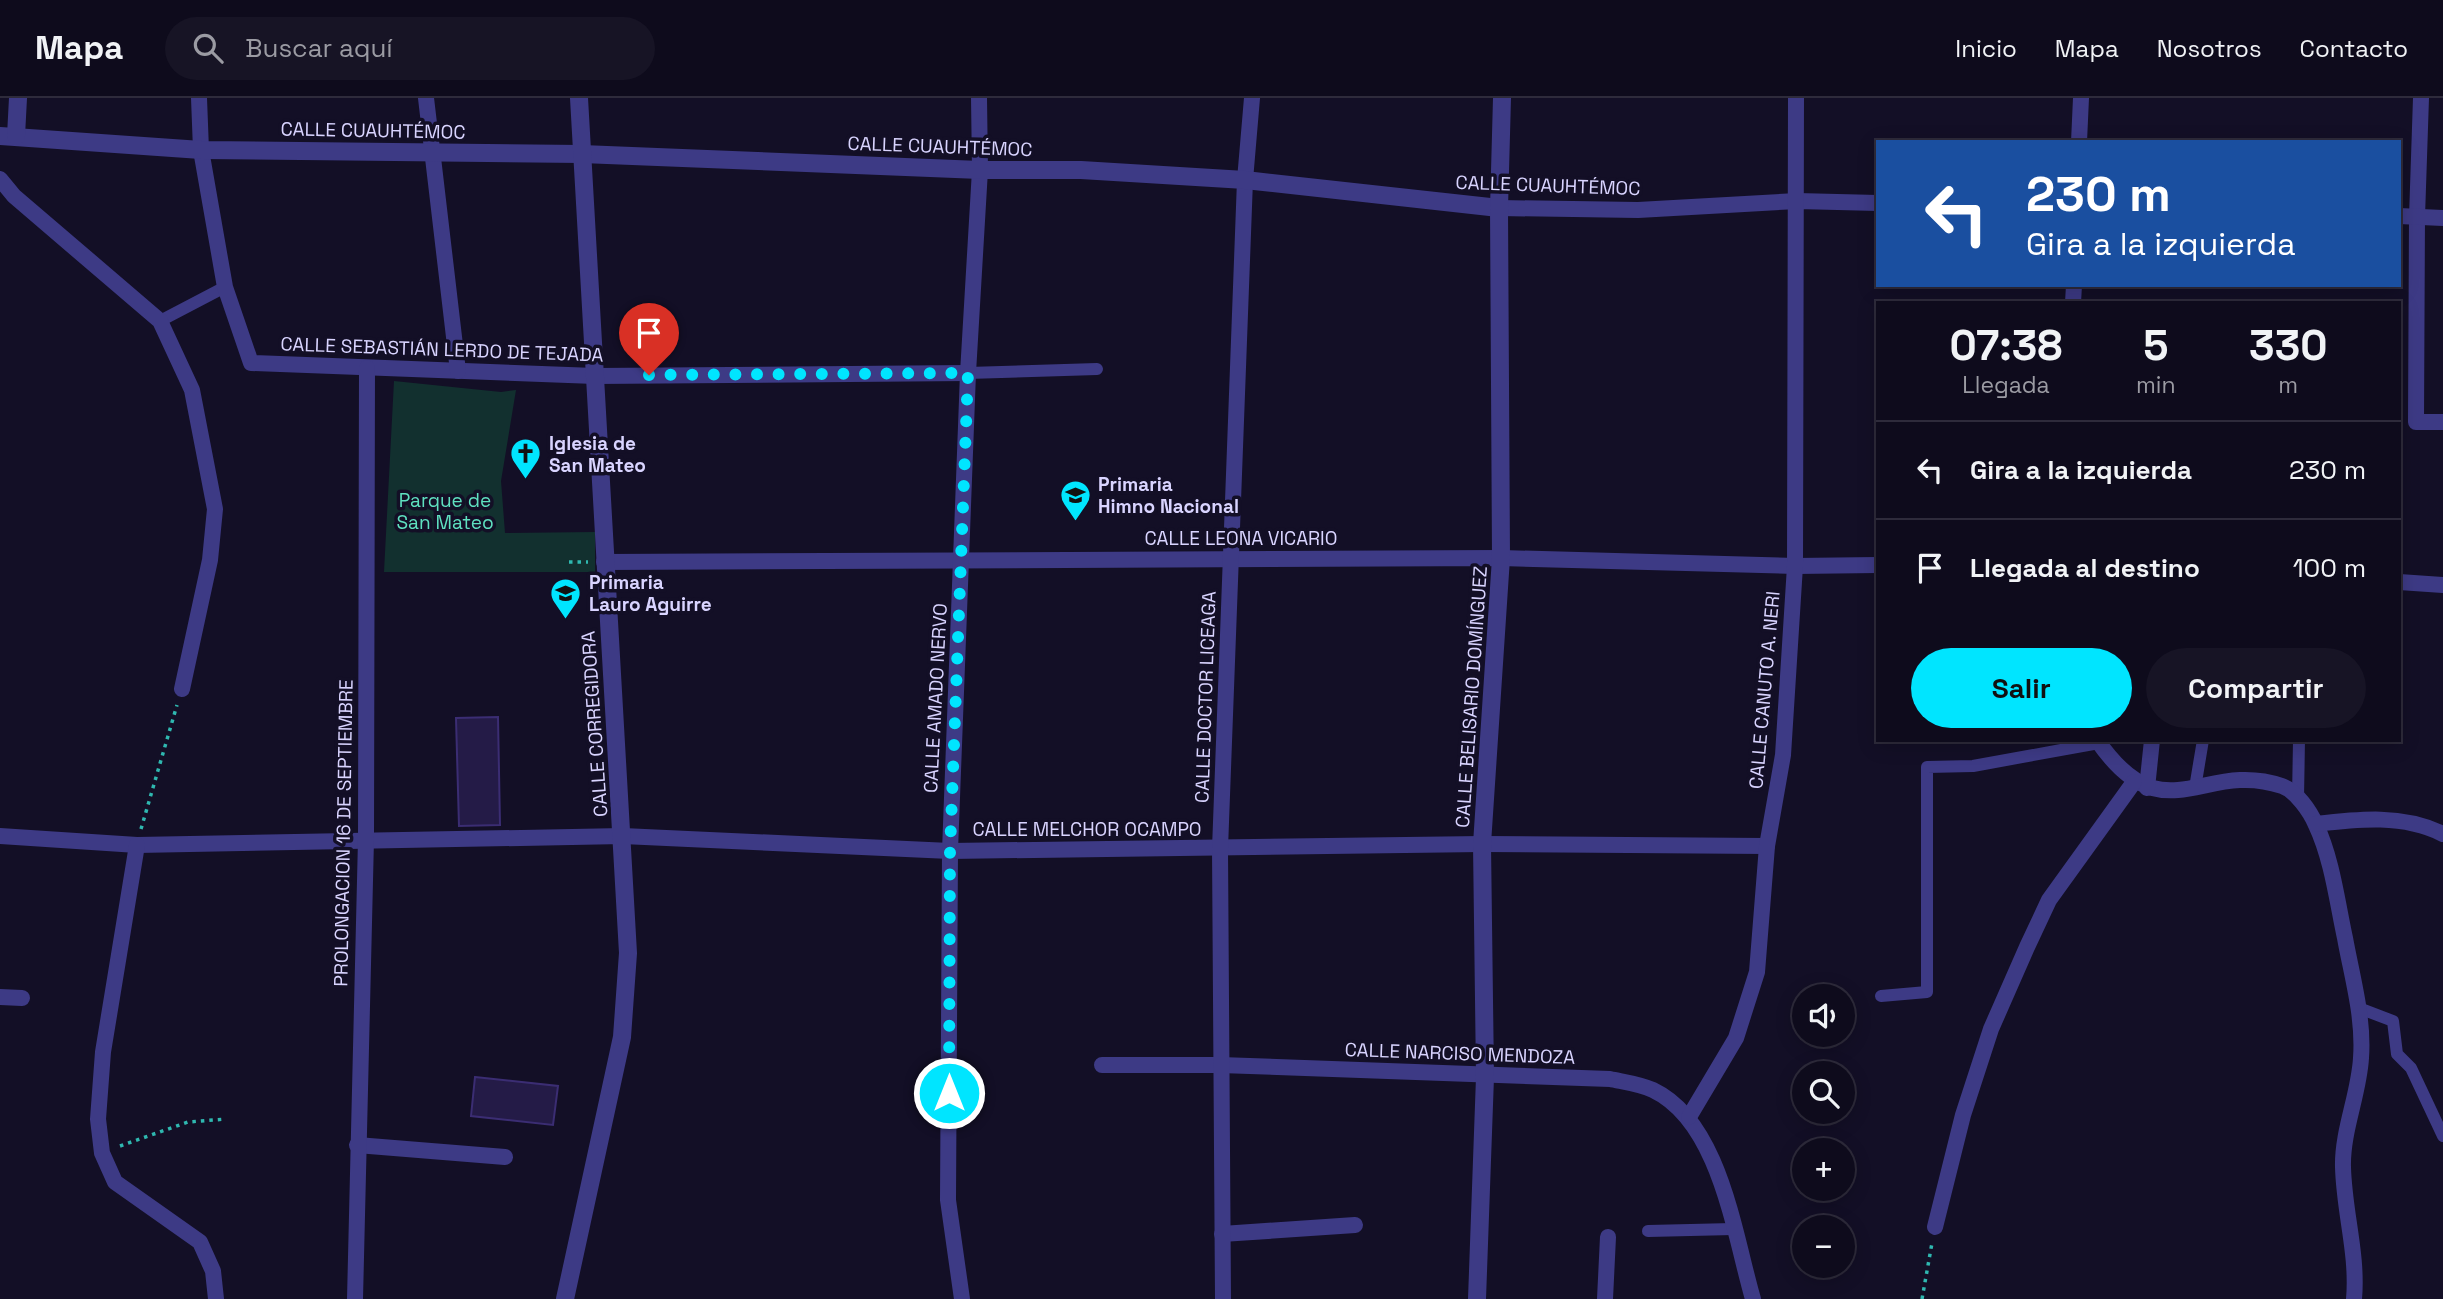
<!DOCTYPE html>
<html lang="es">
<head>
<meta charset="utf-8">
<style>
  :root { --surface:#0e0b1c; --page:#171425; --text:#f1f3f6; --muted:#9b9ba3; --line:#2e2b3b; --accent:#00e5ff }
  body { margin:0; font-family:"Space Grotesk",sans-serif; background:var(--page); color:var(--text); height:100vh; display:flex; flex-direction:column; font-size:26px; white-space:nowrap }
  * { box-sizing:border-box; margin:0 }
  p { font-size:23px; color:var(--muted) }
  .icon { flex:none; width:38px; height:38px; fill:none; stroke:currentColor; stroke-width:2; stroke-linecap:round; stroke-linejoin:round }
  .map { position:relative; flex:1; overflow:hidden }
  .details { position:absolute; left:1876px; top:203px; width:525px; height:441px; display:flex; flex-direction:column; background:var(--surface); border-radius:0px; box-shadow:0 4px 18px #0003,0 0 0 2px var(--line) }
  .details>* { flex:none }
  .hud { position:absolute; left:1876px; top:42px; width:525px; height:147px; border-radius:0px; box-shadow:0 4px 18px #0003,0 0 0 2px var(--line); background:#1a4fa0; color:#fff; overflow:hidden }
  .controls { position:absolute; left:1792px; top:886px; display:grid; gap:14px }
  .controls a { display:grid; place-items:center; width:63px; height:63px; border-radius:50%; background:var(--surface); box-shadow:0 4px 18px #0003,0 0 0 2px var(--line); font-size:35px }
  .pin { position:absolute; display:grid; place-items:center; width:60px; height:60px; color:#fff; margin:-72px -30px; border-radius:50% 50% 50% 0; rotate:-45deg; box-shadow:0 0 7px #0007 }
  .pin .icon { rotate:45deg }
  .me { position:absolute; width:77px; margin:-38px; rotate:0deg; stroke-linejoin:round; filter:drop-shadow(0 0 5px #0008) }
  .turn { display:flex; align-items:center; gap:24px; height:147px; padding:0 35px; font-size:32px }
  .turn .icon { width:91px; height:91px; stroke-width:2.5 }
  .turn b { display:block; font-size:49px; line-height:60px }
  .eta { display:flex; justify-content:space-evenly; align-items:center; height:119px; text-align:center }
  .eta b { font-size:42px; font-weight:800; line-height:49px }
  .button { display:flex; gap:14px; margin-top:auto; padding:14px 35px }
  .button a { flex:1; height:80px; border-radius:42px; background:var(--accent); color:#111; font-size:28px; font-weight:800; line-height:80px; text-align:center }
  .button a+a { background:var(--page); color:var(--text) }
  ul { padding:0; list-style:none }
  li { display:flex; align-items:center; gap:21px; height:98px; padding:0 35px; border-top:2px solid var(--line) }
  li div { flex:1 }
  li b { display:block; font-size:26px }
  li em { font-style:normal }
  header { display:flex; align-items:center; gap:42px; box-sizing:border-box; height:98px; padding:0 35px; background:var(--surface); border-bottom:2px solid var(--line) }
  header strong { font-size:33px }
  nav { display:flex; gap:38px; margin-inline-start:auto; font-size:24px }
  .search { width:490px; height:63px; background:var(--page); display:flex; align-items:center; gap:18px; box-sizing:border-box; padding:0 24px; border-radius:38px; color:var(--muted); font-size:26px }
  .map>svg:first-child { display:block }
  .green { fill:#12302f }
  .building { fill:#241b47; stroke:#3b2d73; stroke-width:2 }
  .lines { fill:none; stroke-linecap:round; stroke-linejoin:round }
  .path { stroke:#2fb8b0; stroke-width:3.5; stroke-dasharray:3.5 5; stroke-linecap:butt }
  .pedestrian { stroke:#3d3a85; stroke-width:12 }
  .minor { stroke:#3d3a85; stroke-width:16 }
  .tertiary { stroke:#3d3a85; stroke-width:18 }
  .route { stroke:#00e5ff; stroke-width:12; stroke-dasharray:0 21.6 }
  .labels { text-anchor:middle; stroke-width:7; stroke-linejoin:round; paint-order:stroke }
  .street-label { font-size:19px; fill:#d9d4ff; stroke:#130f26 }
  .poi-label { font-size:19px; font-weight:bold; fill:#d9d4ff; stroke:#130f26; text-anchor:start }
  .park-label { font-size:19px; fill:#5fe0c0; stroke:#130f26 }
</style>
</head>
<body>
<header>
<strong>Mapa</strong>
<div class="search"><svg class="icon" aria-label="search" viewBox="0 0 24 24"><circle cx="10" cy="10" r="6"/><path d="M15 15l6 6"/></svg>Buscar aquí</div>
<nav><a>Inicio</a><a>Mapa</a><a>Nosotros</a><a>Contacto</a></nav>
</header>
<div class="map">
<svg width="2443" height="1201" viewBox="0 0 2443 1201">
  <rect width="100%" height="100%" fill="#130f26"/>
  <path class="green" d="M394 283 501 294 516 292 501 383 505 435 595 434V474H384Z"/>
  <g class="building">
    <path d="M498 619 500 727 459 728 456 620Z"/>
    <path d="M475 979 558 988 553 1027 471 1018Z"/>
  </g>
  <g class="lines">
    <g class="path">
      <path d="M569 464H588"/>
      <path d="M141 731 177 607"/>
      <path d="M120 1048 188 1024 226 1021"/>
      <path d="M1922 1201 1932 1145"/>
    </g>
    <g class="pedestrian">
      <path d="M160 223 225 189"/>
      <path d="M968 275 1097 271"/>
      <path d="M2195 690 2203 642"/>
      <path d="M2298 700 2299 642"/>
      <path d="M1881 898 1927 894V669L1973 668 2099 645"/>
      <path d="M2359 910 2393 923 2397 956 2411 970 2443 1038"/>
      <path d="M1648 1133 1733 1131"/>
    </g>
    <g class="minor">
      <path d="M199 0 201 52 225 189 251 265 595 278 968 275"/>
      <path d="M426 0 458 273"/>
      <path d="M2421 0 2417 119 2416 324H2443"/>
      <path d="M2079 44 2081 0"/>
      <path d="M0 81 14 98 160 223 192 292 215 411 210 462 182 591"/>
      <path d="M1499 110 1638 112 1797 103 1878 105"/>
      <path d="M2399 118 2443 120"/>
      <path d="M2073 205 2074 187"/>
      <path d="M604 464 1501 460 1795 468 1878 467"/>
      <path d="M2399 484 2443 487"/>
      <path d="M2097 642C2164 739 2202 661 2282 688 2296 693 2310 713 2316 727 2332 761 2337 803 2345 840 2352 879 2364 919 2361 960 2359 996 2342 1033 2343 1069 2344 1114 2358 1156 2354 1201"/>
      <path d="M2147 690 2152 642"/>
      <path d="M2316 726C2359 721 2403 716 2443 736"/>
      <path d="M0 738 137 747 623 738 950 753 1482 746 1767 748"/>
      <path d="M137 747 103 954 98 1021 102 1055 115 1084 200 1144 213 1173 216 1201"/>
      <path d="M0 899 22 900"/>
      <path d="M1102 967H1220L1610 981C1624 984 1640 986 1653 992 1720 1024 1734 1136 1753 1201"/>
      <path d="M1689 1019 1736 940 1757 874 1767 748 1783 657 1795 468 1796 0"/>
      <path d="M357 1047 505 1059"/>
      <path d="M1935 1129 1963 1017 1991 931 2027 849 2049 802 2134 684"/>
      <path d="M1222 1136 1355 1127"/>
      <path d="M355 1201 366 741 367 270"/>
      <path d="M962 1201 948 1102 950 753 968 275 980 72 979 0"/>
      <path d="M1223 1201 1220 751 1245 82 1252 0"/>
      <path d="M1605 1201 1608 1139"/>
    </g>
    <g class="tertiary">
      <path d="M0 38 201 52 582 56 980 72H1081L1245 82 1499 110"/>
      <path d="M16 38 18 0"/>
      <path d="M565 1201 622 939 628 855 579 0"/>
      <path d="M1477 1201 1485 979 1482 746 1501 460 1499 110 1502 0"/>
    </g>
  </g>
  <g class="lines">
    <path class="route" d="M649 277 968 275 950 753 949 995"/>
  </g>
  <defs>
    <symbol id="church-pin" viewBox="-11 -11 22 30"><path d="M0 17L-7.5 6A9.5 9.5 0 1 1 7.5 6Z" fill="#00e5ff" stroke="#130f26"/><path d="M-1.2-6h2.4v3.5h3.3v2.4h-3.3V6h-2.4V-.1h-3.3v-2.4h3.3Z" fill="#111"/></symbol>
    <symbol id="school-pin" viewBox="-11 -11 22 30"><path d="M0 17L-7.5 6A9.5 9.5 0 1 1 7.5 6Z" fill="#00e5ff" stroke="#130f26"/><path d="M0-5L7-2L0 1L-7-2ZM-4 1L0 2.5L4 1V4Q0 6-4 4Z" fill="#111"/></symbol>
  </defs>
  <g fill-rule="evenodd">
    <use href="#church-pin" x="508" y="338" width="35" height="47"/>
    <use href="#school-pin" x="1058" y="380" width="35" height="47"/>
    <use href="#school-pin" x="548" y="478" width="35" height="47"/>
  </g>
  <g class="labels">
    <g class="street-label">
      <text transform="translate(373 32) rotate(1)" y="7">CALLE CUAUHTÉMOC</text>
      <text transform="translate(940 48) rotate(2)" y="7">CALLE CUAUHTÉMOC</text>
      <text transform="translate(1548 87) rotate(2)" y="7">CALLE CUAUHTÉMOC</text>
      <text transform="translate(442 251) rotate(2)" y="7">CALLE SEBASTIÁN LERDO DE TEJADA</text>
      <text x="1241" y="447">CALLE LEONA VICARIO</text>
      <text transform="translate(1764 592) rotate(-85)" y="7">CALLE CANUTO A. NERI</text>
      <text transform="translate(1205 599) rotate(-88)" y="7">CALLE DOCTOR LICEAGA</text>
      <text transform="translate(1471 599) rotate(-86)" y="7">CALLE BELISARIO DOMÍNGUEZ</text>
      <text transform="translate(935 600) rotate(-87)" y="7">CALLE AMADO NERVO</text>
      <text transform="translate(594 626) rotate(-94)" y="7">CALLE CORREGIDORA</text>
      <text x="1087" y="738">CALLE MELCHOR OCAMPO</text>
      <text transform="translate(343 735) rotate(-89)" y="7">PROLONGACION 16 DE SEPTIEMBRE</text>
      <text transform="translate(1460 955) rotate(2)" y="7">CALLE NARCISO MENDOZA</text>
    </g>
    <g class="poi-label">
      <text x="549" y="352">Iglesia de<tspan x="549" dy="22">San Mateo</tspan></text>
      <text x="1098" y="393">Primaria<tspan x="1098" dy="22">Himno Nacional</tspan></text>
      <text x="589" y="491">Primaria<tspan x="589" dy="22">Lauro Aguirre</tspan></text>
    </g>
    <g class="park-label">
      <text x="445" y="409">Parque de<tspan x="445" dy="22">San Mateo</tspan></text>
    </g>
  </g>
</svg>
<div class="controls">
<a><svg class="icon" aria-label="sound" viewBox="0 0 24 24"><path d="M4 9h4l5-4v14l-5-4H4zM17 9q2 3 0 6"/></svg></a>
<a><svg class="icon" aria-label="search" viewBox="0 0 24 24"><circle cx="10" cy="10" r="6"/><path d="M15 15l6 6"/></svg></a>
<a>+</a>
<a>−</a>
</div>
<div class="pin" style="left:649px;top:277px;background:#d93025"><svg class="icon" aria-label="arrive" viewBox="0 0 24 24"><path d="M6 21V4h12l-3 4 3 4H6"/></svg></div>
<svg class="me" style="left:949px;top:995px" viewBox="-20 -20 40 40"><circle r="17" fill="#00e5ff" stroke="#fff" stroke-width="3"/><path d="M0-11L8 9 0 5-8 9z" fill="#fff"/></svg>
<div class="hud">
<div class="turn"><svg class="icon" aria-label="left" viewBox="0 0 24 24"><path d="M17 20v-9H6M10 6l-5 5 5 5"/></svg><div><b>230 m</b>Gira a la izquierda</div></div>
</div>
<section class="details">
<div class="eta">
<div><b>07:38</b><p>Llegada</p></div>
<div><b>5</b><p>min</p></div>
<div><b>330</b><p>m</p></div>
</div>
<ul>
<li><svg class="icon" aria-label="left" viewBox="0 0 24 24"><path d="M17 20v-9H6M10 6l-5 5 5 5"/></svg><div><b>Gira a la izquierda</b></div><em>230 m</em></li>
<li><svg class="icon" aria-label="arrive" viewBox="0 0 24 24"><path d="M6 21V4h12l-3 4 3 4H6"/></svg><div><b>Llegada al destino</b></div><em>100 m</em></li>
</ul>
<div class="button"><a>Salir</a><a>Compartir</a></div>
</section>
</div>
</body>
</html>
